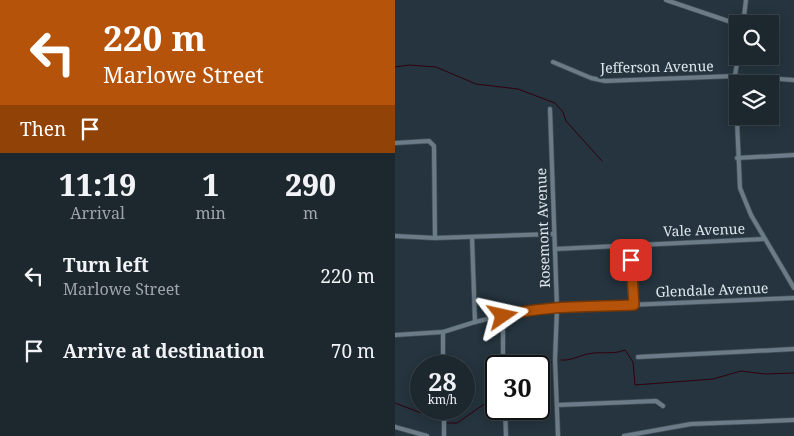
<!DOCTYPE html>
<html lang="en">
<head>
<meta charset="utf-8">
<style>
  :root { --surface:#1c272e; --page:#252f36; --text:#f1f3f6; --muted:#a0a5aa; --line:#3a444a }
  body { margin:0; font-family:"Noto Serif",serif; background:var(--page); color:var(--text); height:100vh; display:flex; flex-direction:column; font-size:19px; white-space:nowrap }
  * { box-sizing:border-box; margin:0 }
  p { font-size:16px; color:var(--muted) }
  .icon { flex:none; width:28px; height:28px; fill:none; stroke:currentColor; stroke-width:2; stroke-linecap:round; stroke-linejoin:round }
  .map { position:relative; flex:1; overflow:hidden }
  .side { display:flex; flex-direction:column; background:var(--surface); width:395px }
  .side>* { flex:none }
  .hud { background:#b45309; color:#fff; overflow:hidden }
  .tools { position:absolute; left:334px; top:15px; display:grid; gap:10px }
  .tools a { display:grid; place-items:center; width:50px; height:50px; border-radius:0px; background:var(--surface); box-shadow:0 2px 12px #0003,0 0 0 1px var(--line); font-size:25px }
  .speed { position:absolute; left:15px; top:355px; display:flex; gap:10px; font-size:25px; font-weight:700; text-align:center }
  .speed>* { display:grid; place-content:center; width:65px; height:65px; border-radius:50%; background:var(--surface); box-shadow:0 2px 12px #0003,0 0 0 1px var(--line); line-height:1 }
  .speed small { font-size:12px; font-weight:400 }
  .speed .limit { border:2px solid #111; border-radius:8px; background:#fff; color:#111 }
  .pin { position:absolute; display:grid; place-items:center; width:42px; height:42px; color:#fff; margin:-21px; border-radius:10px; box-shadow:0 2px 8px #0006 }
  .me { position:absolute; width:55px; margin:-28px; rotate:79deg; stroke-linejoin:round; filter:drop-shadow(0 0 4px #0008) }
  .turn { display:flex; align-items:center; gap:18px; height:105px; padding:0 20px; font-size:22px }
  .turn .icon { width:65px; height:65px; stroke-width:2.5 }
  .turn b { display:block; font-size:35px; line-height:42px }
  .then { display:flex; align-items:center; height:48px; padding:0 20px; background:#0003; gap:10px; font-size:19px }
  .eta { display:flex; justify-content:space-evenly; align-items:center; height:85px; text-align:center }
  .eta b { font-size:30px; font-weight:800; line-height:35px }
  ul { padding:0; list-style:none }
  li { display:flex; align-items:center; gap:15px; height:75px; padding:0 20px }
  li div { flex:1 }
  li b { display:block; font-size:19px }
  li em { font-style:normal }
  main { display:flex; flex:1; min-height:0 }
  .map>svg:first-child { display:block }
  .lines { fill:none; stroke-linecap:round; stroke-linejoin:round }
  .stream { stroke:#31000e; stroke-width:1 }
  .minor-casing { stroke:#435159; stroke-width:5.5 }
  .minor { stroke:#6b7c88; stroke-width:4 }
  .route-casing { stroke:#753606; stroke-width:12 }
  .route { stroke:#b45309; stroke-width:9 }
  .labels { text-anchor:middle; stroke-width:5; stroke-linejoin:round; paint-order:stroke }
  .street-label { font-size:14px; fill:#dde7ed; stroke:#25343e }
</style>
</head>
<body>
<main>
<section class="side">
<div class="hud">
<div class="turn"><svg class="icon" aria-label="left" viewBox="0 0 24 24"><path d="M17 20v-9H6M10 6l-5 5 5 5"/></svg><div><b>220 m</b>Marlowe Street</div></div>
<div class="then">Then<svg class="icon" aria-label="arrive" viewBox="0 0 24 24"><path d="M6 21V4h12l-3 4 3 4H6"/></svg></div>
</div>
<div class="eta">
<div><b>11:19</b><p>Arrival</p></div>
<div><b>1</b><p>min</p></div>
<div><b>290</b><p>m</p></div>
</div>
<ul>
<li><svg class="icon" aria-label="left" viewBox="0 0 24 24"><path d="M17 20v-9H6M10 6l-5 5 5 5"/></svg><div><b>Turn left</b><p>Marlowe Street</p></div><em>220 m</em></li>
<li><svg class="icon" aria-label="arrive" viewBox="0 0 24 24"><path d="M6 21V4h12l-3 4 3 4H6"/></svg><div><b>Arrive at destination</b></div><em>70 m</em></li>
</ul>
</section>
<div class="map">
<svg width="399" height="436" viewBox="0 0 399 436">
  <rect width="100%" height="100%" fill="#25343e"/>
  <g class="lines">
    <g class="stream">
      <path d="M0 67 14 65 41 67 81 84 123 89 160 103 168 112 171 121 207 161"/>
      <path d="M166 360C176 361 183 356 193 354 205 351 218 355 230 350L238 362 240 385 318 379 346 371 370 374 399 373"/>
      <path d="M144 370 157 362"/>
      <path d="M0 403 45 420"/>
      <path d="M52 423H62L101 396"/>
    </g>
    <defs>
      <g id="minor">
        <path d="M271 0 342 24"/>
        <path d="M348 24 351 0"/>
        <path d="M343 56 340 76 345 188 356 215 399 288"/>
        <path d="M158 62 196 78 210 81 340 76 399 80"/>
        <path d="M155 109 162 308 160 360 163 436"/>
        <path d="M0 143 34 141 39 146 40 238"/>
        <path d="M342 158 399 155"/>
        <path d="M0 236 40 238 158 234"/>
        <path d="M77 237 80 322"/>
        <path d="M236 245 239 305"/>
        <path d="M160 249 369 239"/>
        <path d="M108 316V366"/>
        <path d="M48 332V366"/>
        <path d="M0 335 48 332 80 322 121 312 162 308 399 298"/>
        <path d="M243 357 399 349"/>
        <path d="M163 405 261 401 268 406"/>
        <path d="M49 409V436"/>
        <path d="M110 409 111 436"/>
        <path d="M0 427 32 436"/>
        <path d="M229 436 296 424 399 420"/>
      </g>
    </defs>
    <use href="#minor" class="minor-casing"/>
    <use href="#minor" class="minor"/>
  </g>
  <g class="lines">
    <defs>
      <path id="route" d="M108 316C150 305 196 307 239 305L236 260"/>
    </defs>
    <use href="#route" class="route-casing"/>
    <use href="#route" class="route"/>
  </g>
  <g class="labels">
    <g class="street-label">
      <text transform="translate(262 67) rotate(-1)" y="5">Jefferson Avenue</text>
      <text transform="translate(148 228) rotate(-92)" y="5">Rosemont Avenue</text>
      <text transform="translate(309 230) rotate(-2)" y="5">Vale Avenue</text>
      <text transform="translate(317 290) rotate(-2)" y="5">Glendale Avenue</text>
    </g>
  </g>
</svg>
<div class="tools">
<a><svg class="icon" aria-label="search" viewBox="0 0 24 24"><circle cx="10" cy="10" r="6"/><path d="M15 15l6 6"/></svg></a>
<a><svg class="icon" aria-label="layers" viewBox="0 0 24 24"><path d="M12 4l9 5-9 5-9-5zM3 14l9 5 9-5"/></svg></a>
</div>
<div class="speed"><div>28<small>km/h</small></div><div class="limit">30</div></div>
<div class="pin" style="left:236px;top:260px;background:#d93025"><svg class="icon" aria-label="arrive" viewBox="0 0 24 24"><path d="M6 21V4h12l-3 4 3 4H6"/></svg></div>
<svg class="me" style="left:108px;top:316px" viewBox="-20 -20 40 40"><path d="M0-17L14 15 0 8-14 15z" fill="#b45309" stroke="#fff" stroke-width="4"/></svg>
</div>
</main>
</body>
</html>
